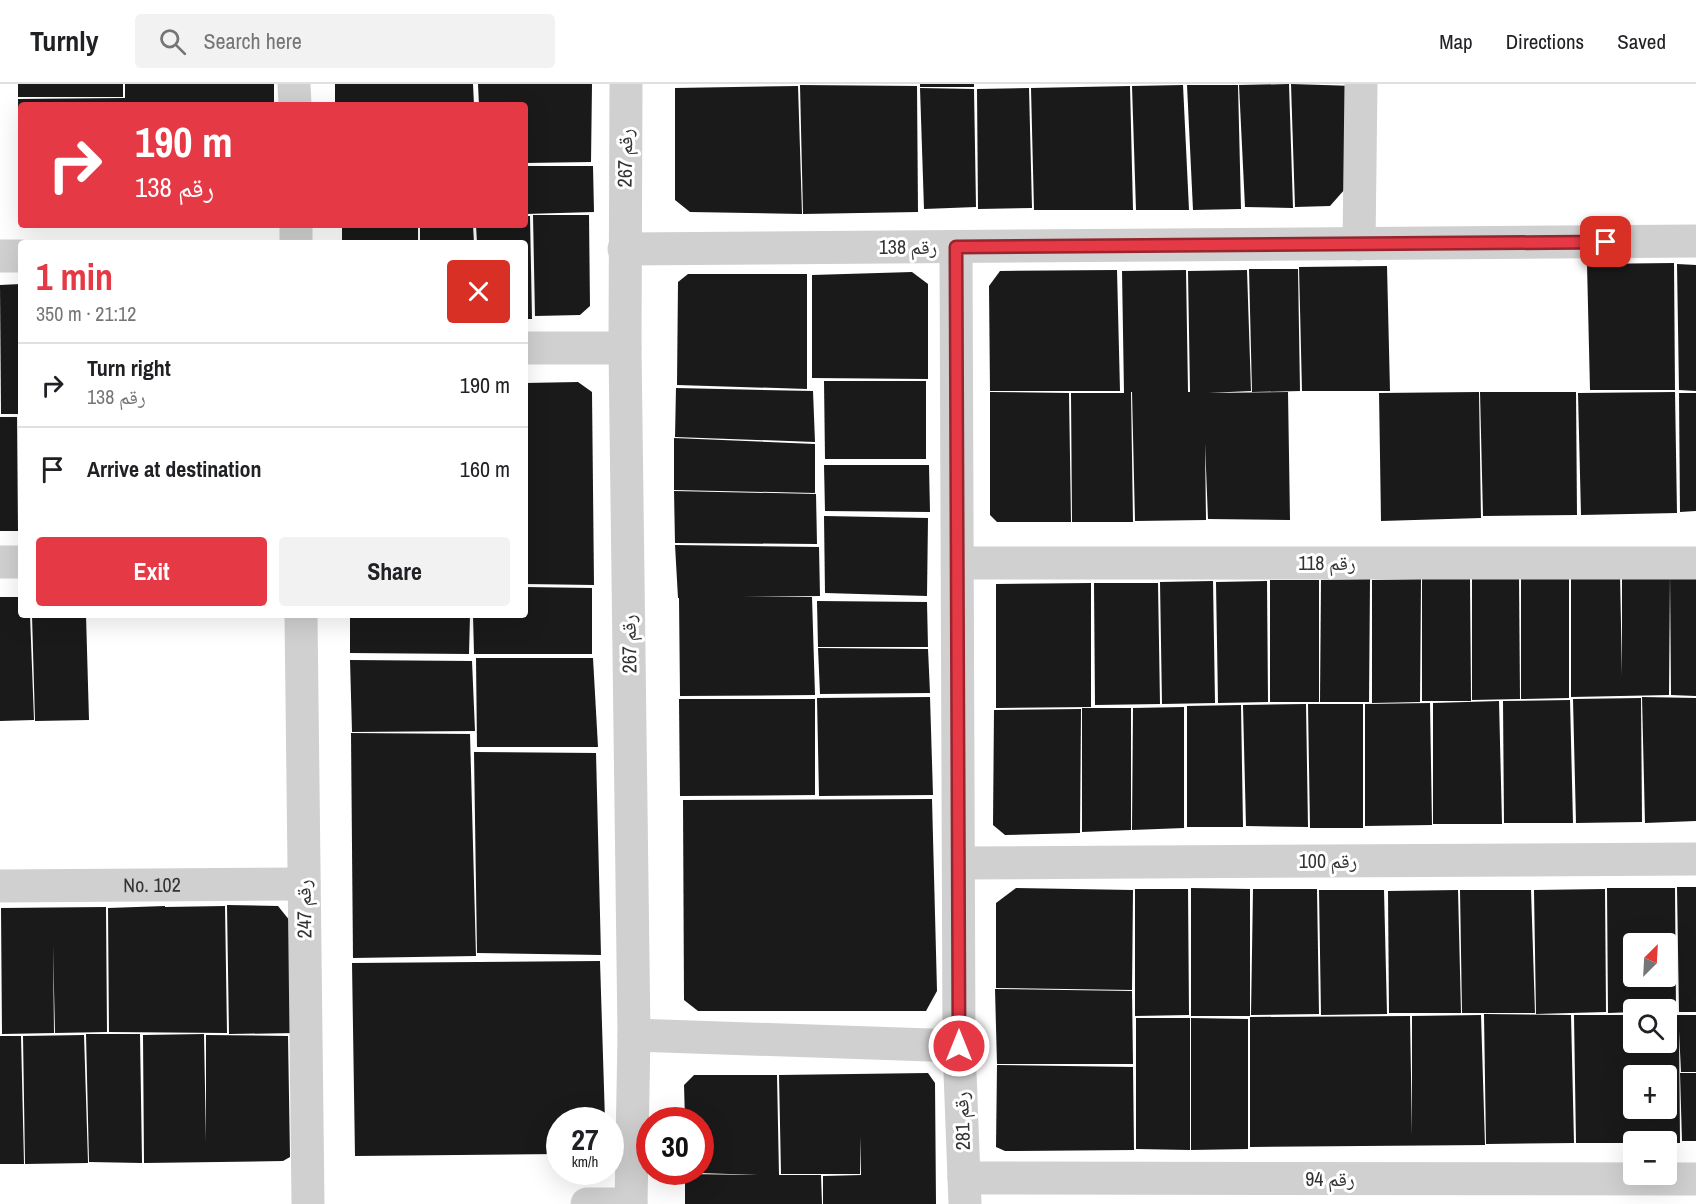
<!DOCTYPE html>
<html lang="en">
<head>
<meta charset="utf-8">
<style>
  :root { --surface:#fff; --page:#f2f2f2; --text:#202124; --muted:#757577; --line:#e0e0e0; --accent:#e63946 }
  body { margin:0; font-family:"Archivo Narrow","Noto Naskh Arabic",sans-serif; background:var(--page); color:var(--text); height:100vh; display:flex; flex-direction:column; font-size:22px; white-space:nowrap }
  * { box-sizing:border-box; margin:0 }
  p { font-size:20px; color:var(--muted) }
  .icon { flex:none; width:33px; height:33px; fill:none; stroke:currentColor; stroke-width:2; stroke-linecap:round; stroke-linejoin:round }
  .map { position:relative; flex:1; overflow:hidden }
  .drawer { position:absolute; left:18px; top:156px; width:510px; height:378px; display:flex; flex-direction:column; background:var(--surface); border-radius:6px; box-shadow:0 6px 24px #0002 }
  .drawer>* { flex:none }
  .hud { position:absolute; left:18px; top:18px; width:510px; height:126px; border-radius:6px; box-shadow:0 6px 24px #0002; background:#e63946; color:#fff; overflow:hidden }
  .needle { width:39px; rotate:24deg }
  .fabs { position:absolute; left:1623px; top:849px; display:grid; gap:12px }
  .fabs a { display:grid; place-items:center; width:54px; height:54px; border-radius:6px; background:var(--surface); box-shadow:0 6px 24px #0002; font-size:30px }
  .speed { position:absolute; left:546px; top:1023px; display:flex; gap:12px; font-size:30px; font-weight:700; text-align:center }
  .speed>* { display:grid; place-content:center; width:78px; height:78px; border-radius:50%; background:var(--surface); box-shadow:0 6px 24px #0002; line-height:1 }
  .speed small { font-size:15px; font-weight:400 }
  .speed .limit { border:9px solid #d22; background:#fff; color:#111 }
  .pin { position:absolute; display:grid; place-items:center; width:51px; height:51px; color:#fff; margin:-26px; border-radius:12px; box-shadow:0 3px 9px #0006 }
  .me { position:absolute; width:66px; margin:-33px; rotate:0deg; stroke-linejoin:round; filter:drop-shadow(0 0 4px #0008) }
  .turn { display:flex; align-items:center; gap:21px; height:126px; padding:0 18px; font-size:27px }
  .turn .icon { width:78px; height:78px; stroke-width:2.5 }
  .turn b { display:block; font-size:42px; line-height:51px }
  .round { display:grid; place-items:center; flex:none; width:63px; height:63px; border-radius:6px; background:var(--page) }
  .summary { display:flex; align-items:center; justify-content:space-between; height:102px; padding:0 18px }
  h1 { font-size:36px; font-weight:800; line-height:45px; color:var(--accent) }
  .button { display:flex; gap:12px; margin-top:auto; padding:12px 18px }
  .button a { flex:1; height:69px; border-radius:6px; background:var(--accent); color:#fff; font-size:24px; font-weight:800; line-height:69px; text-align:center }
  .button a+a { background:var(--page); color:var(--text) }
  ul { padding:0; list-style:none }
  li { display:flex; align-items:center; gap:18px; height:84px; padding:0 18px; border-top:2px solid var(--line) }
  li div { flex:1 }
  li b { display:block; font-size:22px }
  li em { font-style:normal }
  header { display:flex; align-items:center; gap:36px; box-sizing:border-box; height:84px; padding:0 30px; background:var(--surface); border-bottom:2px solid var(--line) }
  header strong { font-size:28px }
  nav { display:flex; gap:33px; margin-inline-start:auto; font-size:21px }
  .search { width:420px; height:54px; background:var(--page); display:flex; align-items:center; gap:15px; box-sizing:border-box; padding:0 21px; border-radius:6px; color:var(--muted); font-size:22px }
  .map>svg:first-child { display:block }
  .building { fill:#1a1a1a; fill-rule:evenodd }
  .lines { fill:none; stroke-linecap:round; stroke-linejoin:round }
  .minor { stroke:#d0d0d0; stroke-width:33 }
  .route-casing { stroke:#96252e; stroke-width:15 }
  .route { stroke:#e63946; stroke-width:10 }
  .labels { text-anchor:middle; stroke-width:6; stroke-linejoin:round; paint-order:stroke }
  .street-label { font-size:20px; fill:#333; stroke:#fff }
</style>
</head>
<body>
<header>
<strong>Turnly</strong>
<div class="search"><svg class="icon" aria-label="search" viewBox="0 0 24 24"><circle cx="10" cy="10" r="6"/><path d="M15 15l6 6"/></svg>Search here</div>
<nav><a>Map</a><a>Directions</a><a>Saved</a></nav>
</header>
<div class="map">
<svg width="1696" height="1120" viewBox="0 0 1696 1120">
  <rect width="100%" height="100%" fill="#fff"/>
  <g class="building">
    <rect x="18" y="0" width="105" height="13"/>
    <path d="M125 0H274V21H21V134H19L18 15 125 14Z"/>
    <path d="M335 0H473L474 21H335Z"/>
    <path d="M478 0H592L591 78 525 79V21H479Z"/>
    <rect x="920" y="0" width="54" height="3"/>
    <path d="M1289 0 1293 124 1245 123 1239 1Z"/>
    <path d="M1291 0 1355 2 1345 105 1330 122 1295 123Z"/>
    <path d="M800 1 917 2 918 128 803 130Z"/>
    <path d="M1183 1 1189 126H1136L1132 2Z"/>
    <path d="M1187 1H1238L1241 125 1193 126Z"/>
    <path d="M798 2 802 130 690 128 675 116V4Z"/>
    <path d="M1130 2 1133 126H1034L1031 4Z"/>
    <path d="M920 4 974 5 976 123 924 125Z"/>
    <path d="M1029 4 1032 124 978 125 977 5Z"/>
    <path d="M525 82H593L594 128 525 130Z"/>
    <path d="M533 131H589L590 222 580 231 535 232Z"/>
    <path d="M525 132H530L532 235H525V159H477L476 141H525Z"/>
    <rect x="342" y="141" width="76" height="18"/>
    <path d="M420 141H473L474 159H420Z"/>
    <path d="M1674 179 1675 306H1590L1587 180Z"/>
    <path d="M1677 180 1696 181V307L1679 306Z"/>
    <path d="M1387 182 1390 307H1302L1299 183Z"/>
    <path d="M1249 185H1298L1300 307 1252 308Z"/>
    <path d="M1117 186 1120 307H990L989 202 1000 187Z"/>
    <path d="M1186 186 1188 308H1190L1188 187 1247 186 1251 307 1208 309 1288 308 1290 436 1208 435 1205 359 1206 436 1135 437 1132 308H1131L1133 438H1072L1071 309H1124L1122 187Z"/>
    <path d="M912 188 928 200V295L812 294V191Z"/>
    <path d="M688 190H807V305L677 301 678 198Z"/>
    <path d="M21 200V330H1L0 201Z"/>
    <path d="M824 297H926V375H825Z"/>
    <path d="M578 298 592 308 594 501 525 500V299Z"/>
    <path d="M676 304 813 307 815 358 675 353Z"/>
    <path d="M990 308 1069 309 1071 438H997L990 431Z"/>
    <path d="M1479 308 1481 434 1381 437 1379 309Z"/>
    <path d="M1480 308H1576L1577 431 1483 432Z"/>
    <path d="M1675 308 1677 429 1581 431 1578 309Z"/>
    <path d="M1679 309H1696V427L1680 428Z"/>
    <path d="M0 333H17L18 447H0Z"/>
    <path d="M674 354 815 360V409L674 406Z"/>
    <path d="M824 381H929L930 428 825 427Z"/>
    <path d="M674 407 816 410 817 460 675 459Z"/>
    <path d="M824 432 928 434 927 512 825 509Z"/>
    <path d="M675 461 819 463 820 512 741 513H812L815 611 680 612 679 514H678Z"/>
    <path d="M1620 489 1622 592V490L1670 489 1669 611 1571 613V490Z"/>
    <path d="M1670 489H1696V612L1671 611Z"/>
    <path d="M1519 492 1520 615 1472 616V493Z"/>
    <path d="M1569 492V614L1521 615V493Z"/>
    <path d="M1470 494 1471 617H1422V495Z"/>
    <path d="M1370 495 1369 618H1320L1321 496Z"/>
    <path d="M1421 495 1420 618 1372 619V496Z"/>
    <rect x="1270" y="496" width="49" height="122"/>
    <path d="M1213 497 1215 619 1162 620 1160 498Z"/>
    <path d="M1267 497 1268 618 1218 619 1216 498Z"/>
    <path d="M1091 499V623L996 624V500Z"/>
    <path d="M1094 499H1158L1160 620 1095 621Z"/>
    <path d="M525 503 592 504V570H474L473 531H525Z"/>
    <path d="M0 513H21V531H30L34 636 0 637Z"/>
    <path d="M817 517 927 518 928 563H818Z"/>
    <path d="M32 531H86L89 636 35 637Z"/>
    <path d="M350 531H470L469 570 350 569Z"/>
    <path d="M818 564 928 565 930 609 820 610Z"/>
    <path d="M476 574H593L598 663H477Z"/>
    <path d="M350 576 472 577 475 647 352 648Z"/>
    <path d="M930 613 933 711 819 712 817 614Z"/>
    <path d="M1642 613 1696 614V737L1645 739Z"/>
    <path d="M1641 614 1642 738 1576 739 1573 615Z"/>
    <path d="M679 615H815V711L680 712Z"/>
    <path d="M1570 616 1573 739H1504L1503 617Z"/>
    <path d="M1499 617 1502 740H1433V619Z"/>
    <path d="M1430 619 1432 741 1365 742V620Z"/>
    <path d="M1306 620 1308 743 1246 742 1243 621Z"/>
    <path d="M1308 620H1363V744H1310Z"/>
    <path d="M1241 621 1243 743H1187V622Z"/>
    <path d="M1184 623V744L1132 746 1133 624Z"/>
    <path d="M1082 624H1131V746L1082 748Z"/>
    <path d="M1081 625 1080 749 1005 751 993 741 994 626Z"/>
    <path d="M351 649 470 650 476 872 353 874Z"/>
    <path d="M474 668 596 669 601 871 477 869Z"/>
    <path d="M932 715 937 907 926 927H698L684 916 683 716Z"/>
    <path d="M1677 803H1696V928H1679Z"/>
    <path d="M1016 804 1133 806 1132 906 996 904V819Z"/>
    <path d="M1191 804 1250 805V932H1191Z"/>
    <path d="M1607 804H1675L1676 928H1666V926H1634V928L1608 929ZM1634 860H1666V892H1634Z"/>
    <path d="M1135 805H1188L1189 931 1135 932Z"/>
    <path d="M1253 805H1317L1319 930 1251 931Z"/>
    <path d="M1605 805 1606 928 1536 930 1534 806Z"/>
    <path d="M1319 806H1384L1387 930 1321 931Z"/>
    <path d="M1458 806 1461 929H1389L1388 807Z"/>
    <path d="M1460 806H1531L1535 929H1462Z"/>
    <path d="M227 821 278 822 290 837 296 949 229 950Z"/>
    <path d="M165 822V823L225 822 227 949 109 948 108 824Z"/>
    <path d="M106 823 107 948 55 949 53 861 54 949 2 950 1 824Z"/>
    <path d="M600 877 605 1036H560V1070L355 1072 352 879Z"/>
    <path d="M995 905 1132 907 1133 980H997Z"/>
    <path d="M1484 930 1571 931 1574 1059 1486 1060Z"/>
    <path d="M1481 931 1485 1061 1250 1063V933L1410 932 1412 1052V932Z"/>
    <path d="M1574 931H1634V958H1666V931H1696V988H1681L1679 947 1680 1059 1634 1058V1059H1576ZM1634 992H1666V1024H1634Z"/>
    <path d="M1136 934H1190V1066L1136 1065Z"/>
    <path d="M1191 934 1248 935V1065L1191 1066Z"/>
    <path d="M86 950H140L142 1079 89 1078Z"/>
    <path d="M204 950 206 1058V951L288 952 290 1073 283 1077 144 1079 143 951Z"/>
    <path d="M84 951 88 1079 25 1080 23 952Z"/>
    <path d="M0 952H21L24 1080H0Z"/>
    <path d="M997 981 1133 983 1134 1066 1005 1067 996 1063Z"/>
    <path d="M928 989 935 999 936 1120H823V1092L861 1091 860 1052V1090H781L779 991Z"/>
    <path d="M1680 989H1696V1057H1682Z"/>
    <path d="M694 991H777L779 1091H821L822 1120H685V1090L758 1091 700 1089V1036H685L684 1001Z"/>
  </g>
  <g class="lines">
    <g class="minor">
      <path d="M294 0 295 21"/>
      <path d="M626 0 625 264 634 951 631 1120"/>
      <path d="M296 141V159"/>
      <path d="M1359 160 1361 0"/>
      <path d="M956 163 959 962 965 1120"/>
      <path d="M624 165 1696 157"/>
      <path d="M0 172H21"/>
      <path d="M525 264H625"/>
      <path d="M0 478H21"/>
      <path d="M958 479H1696"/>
      <path d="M301 531 308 1120"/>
      <path d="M959 779 1696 775"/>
      <path id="s1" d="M0 802 304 800"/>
      <path d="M634 951 959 962"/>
      <path d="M964 1094 1696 1095"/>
      <path d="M587 1120H631"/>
    </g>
  </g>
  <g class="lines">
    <defs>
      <path id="route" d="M959 962 956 163 1606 158"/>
    </defs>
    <use href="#route" class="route-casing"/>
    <use href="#route" class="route"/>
  </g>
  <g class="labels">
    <g class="street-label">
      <text transform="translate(625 74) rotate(-89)" y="7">رقم 267</text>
      <text x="908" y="170">رقم 138</text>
      <text x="1327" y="486">رقم 118</text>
      <text transform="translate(629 560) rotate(-91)" y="7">رقم 267</text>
      <text x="1328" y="784">رقم 100</text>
      <text dy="7" stroke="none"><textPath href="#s1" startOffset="152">No. 102</textPath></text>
      <text transform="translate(304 825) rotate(-91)" y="7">رقم 247</text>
      <text transform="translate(962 1037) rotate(-92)" y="7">رقم 281</text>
      <text x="1330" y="1102">رقم 94</text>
    </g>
  </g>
</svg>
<div class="fabs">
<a><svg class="needle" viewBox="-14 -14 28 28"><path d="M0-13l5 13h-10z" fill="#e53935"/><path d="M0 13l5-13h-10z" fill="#757577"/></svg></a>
<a><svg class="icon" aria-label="search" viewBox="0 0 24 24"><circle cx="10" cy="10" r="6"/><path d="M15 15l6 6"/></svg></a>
<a>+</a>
<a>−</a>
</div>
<div class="speed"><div>27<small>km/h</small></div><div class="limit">30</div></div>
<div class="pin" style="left:1606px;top:158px;background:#d93025"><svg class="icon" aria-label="arrive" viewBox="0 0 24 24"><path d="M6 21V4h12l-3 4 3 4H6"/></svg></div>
<svg class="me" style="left:959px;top:962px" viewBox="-20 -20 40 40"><circle r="17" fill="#e63946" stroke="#fff" stroke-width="3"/><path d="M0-11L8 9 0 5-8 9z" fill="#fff"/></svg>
<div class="hud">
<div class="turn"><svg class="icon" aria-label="right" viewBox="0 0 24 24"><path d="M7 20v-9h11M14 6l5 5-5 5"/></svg><div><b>190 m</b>رقم 138</div></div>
</div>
<section class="drawer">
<div class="summary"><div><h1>1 min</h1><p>350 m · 21:12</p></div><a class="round" style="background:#d93025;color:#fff"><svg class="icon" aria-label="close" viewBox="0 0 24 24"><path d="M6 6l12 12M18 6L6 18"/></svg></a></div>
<ul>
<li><svg class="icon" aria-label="right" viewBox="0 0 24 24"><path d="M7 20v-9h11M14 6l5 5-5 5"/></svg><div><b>Turn right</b><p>رقم 138</p></div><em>190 m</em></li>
<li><svg class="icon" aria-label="arrive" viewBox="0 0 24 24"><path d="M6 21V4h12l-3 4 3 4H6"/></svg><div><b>Arrive at destination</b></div><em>160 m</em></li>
</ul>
<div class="button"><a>Exit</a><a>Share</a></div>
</section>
</div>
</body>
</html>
